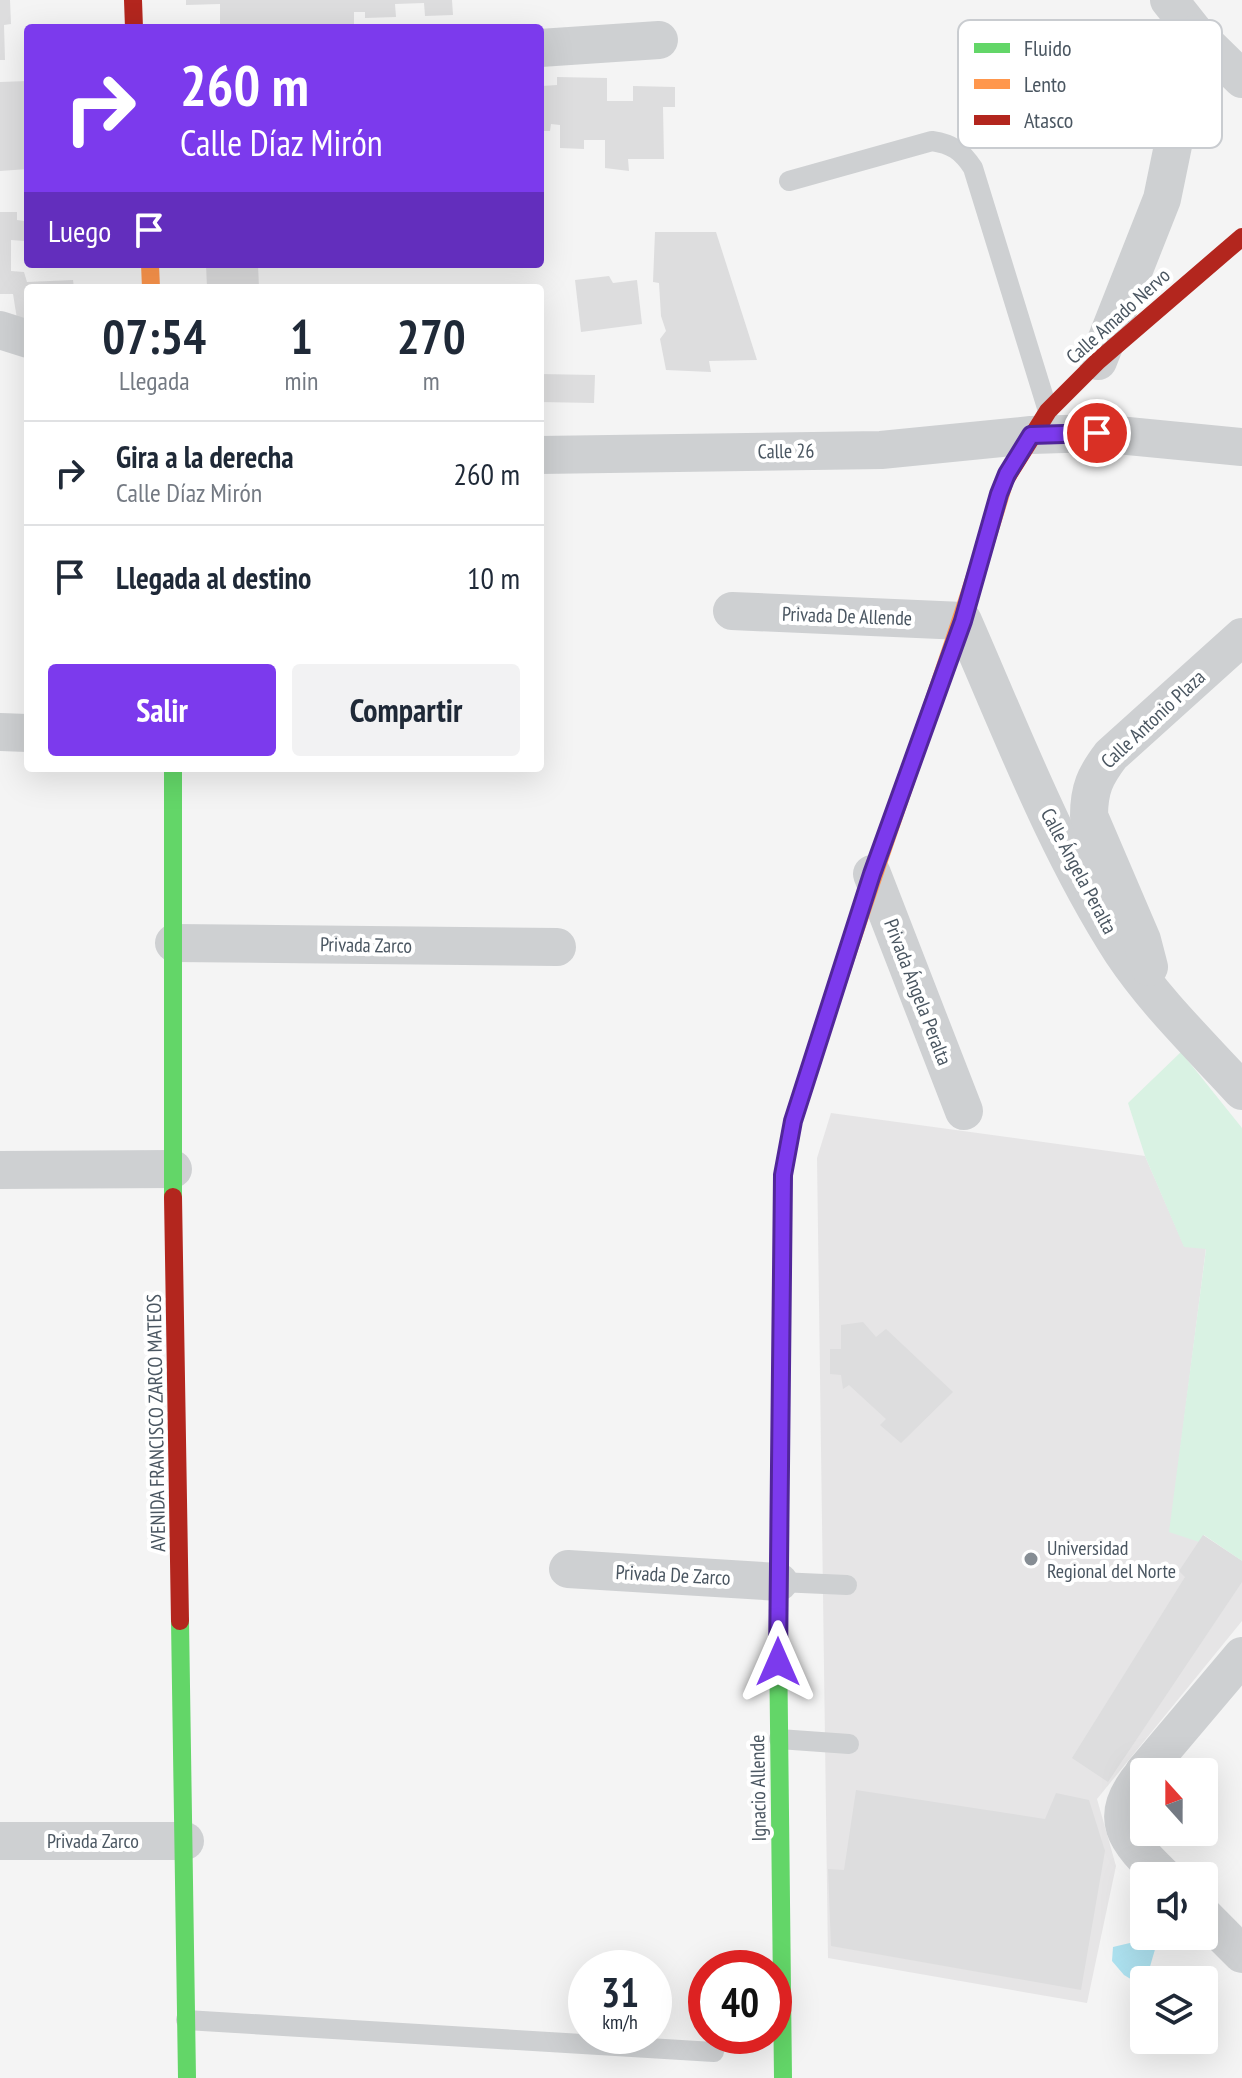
<!DOCTYPE html>
<html lang="es">
<head>
<meta charset="utf-8">
<style>
  :root { --surface:#fff; --page:#f2f2f3; --text:#1f2937; --muted:#747a83; --line:#e0e1e3; --accent:#7c3aed }
  body { margin:0; font-family:"PT Sans Narrow",sans-serif; background:var(--page); color:var(--text); height:100vh; display:flex; flex-direction:column; font-size:30px; white-space:nowrap }
  * { box-sizing:border-box; margin:0 }
  p { font-size:26px; color:var(--muted) }
  .icon { flex:none; width:44px; height:44px; fill:none; stroke:currentColor; stroke-width:2; stroke-linecap:round; stroke-linejoin:round }
  .map { position:relative; flex:1; overflow:hidden }
  .panel { position:absolute; left:24px; top:284px; width:520px; height:488px; display:flex; flex-direction:column; background:var(--surface); border-radius:8px; box-shadow:0 8px 32px #0002 }
  .panel>* { flex:none }
  .top-card { position:absolute; left:24px; top:24px; width:520px; height:244px; border-radius:8px; box-shadow:0 8px 32px #0002; background:#7c3aed; color:#fff; overflow:hidden }
  .needle { width:52px; rotate:339deg }
  .buttons { position:absolute; left:1130px; top:1758px; display:grid; gap:16px }
  .buttons a { display:grid; place-items:center; width:88px; height:88px; border-radius:8px; background:var(--surface); box-shadow:0 8px 32px #0002; font-size:40px }
  .speed { position:absolute; left:568px; top:1950px; display:flex; gap:16px; font-size:40px; font-weight:700; text-align:center }
  .speed>* { display:grid; place-content:center; width:104px; height:104px; border-radius:50%; background:var(--surface); box-shadow:0 8px 32px #0002; line-height:1 }
  .speed small { font-size:20px; font-weight:400 }
  .speed .limit { border:12px solid #d22; background:#fff; color:#111 }
  .pin { position:absolute; display:grid; place-items:center; width:68px; height:68px; color:#fff; margin:-34px; border:4px solid #fff; border-radius:50%; box-shadow:0 2px 8px #0007 }
  .me { position:absolute; width:88px; margin:-44px; rotate:0deg; stroke-linejoin:round; filter:drop-shadow(0 0 6px #0008) }
  .turn { display:flex; align-items:center; gap:28px; height:168px; padding:0 24px; font-size:36px }
  .turn .icon { width:104px; height:104px; stroke-width:2.5 }
  .turn b { display:block; font-size:56px; line-height:68px }
  .then { display:flex; align-items:center; height:76px; padding:0 24px; background:#0003; gap:16px; font-size:30px }
  .eta { display:flex; justify-content:space-evenly; align-items:center; height:136px; text-align:center }
  .eta b { font-size:48px; font-weight:700; line-height:56px }
  .primary-button { display:flex; gap:16px; margin-top:auto; padding:16px 24px }
  .primary-button a { flex:1; height:92px; border-radius:8px; background:var(--accent); color:#fff; font-size:32px; font-weight:700; line-height:92px; text-align:center }
  .primary-button a+a { background:var(--page); color:var(--text) }
  ul { padding:0; list-style:none }
  li { display:flex; align-items:center; gap:24px; height:104px; padding:0 24px; border-top:2px solid var(--line) }
  li div { flex:1 }
  li b { display:block; font-size:30px }
  li em { font-style:normal }
  .map>svg:first-child { display:block }
  .education { fill:#e6e5e6 }
  .green { fill:#d9f2e3 }
  .water { fill:#aee2f0 }
  .building { fill:#ddddde }
  .lines { fill:none; stroke-linecap:round; stroke-linejoin:round }
  .lane { stroke:#ced0d2; stroke-width:20 }
  .street { stroke:#ced0d2; stroke-width:38 }
  .fast { stroke:#63d668; stroke-width:18 }
  .slow { stroke:#ff974d; stroke-width:18 }
  .jam { stroke:#b3261e; stroke-width:18 }
  .route-casing { stroke:#51269a; stroke-width:20 }
  .route { stroke:#7c3aed; stroke-width:14 }
  .poi-dot { fill:#868d94; stroke:#fff; stroke-width:3 }
  .labels { text-anchor:middle; stroke-width:8; stroke-linejoin:round; paint-order:stroke }
  .street-label { font-size:20px; fill:#4a5661; stroke:#fff }
  .poi-label { font-size:20px; fill:#4a5661; stroke:#fff; text-anchor:start }
  .key { fill:#fff; stroke:#c9ccd0; stroke-width:2 }
  .key-label { font-size:22px; fill:#4a5661 }
</style>
</head>
<body>
<div class="map">
<svg width="1242" height="2078" viewBox="0 0 1242 2078">
  <rect width="100%" height="100%" fill="#f4f4f4"/>
  <path class="education" d="M831 1113 1145 1156 1184 1246 1206 1248 1170 1531 1203 1535 1242 1561V1621L1097 1799 1116 1866 1087 2003 828 1958 817 1158Z"/>
  <path class="green" d="M1181 1052 1242 1128V1561L1204 1535 1199 1542 1169 1532 1206 1249 1184 1247 1145 1156 1128 1103Z"/>
  <path class="water" d="M1134 1942 1156 1946 1144 1987 1124 1975 1112 1961 1113 1947Z"/>
  <g class="building">
    <path d="M0 0H10L11 24 4 25 5 60H0Z"/>
    <path d="M186 0H452L453 15 425 16 424 3 395 4 396 17 365 18V12H354V28H220V4L186 5Z"/>
    <path d="M557 77 607 78V101H633V86L675 87V107H663L664 159H628L629 171 605 168V140H584V149L560 148V125L551 124 550 131H540L541 86 557 85Z"/>
    <path d="M28 81V169L0 171V82Z"/>
    <path d="M0 212H17V220L24 221V241L11 240V271L24 272 27 282 73 280 74 288H28V325H18L13 294H0Z"/>
    <path d="M655 232H716L757 360 709 361 711 372 666 370 660 339 666 331 661 316 659 283 653 282Z"/>
    <path d="M206 264H258L259 288H207Z"/>
    <path d="M609 276 613 283 637 280 642 324 581 332 575 280Z"/>
    <path d="M540 374 595 375 594 403 540 402Z"/>
    <path d="M863 1322 876 1337 886 1329 953 1392 901 1443 880 1425 886 1419 849 1385 843 1389 841 1375 830 1374V1349H841V1325Z"/>
    <path d="M1203 1535 1242 1561V1582L1108 1782 1072 1758 1185 1577 1179 1571Z"/>
    <path d="M856 1790 1045 1819 1056 1793 1089 1800 1105 1851 1081 1990 831 1946 828 1869 844 1870Z"/>
  </g>
  <g class="lines">
    <g class="lane">
      <path d="M789 181 932 141C952 144 962 151 973 168L1048 411"/>
      <path d="M779 1582 847 1585"/>
      <path d="M779 1739 849 1744"/>
      <path d="M186 2020 714 2052"/>
    </g>
    <g class="street">
      <path d="M1169 0 1196 34 1242 79"/>
      <path d="M540 48 659 40"/>
      <path d="M0 330 28 339"/>
      <path d="M1098 361 1162 199 1196 34"/>
      <path d="M540 455 881 450 1031 435 1097 433 1242 447"/>
      <path d="M732 611 963 621C1012 733 1056 849 1122 952 1156 1003 1201 1046 1242 1091"/>
      <path d="M0 732 28 733"/>
      <path d="M872 874 964 1111"/>
      <path d="M174 943 557 947"/>
      <path d="M1149 967 1142 940 1089 816C1089 789 1095 776 1111 755L1242 637"/>
      <path d="M0 1170 173 1169"/>
      <path d="M568 1569 779 1582"/>
      <path d="M1144 1772 1242 1656"/>
      <path d="M1144 1773C1105 1819 1126 1840 1163 1876"/>
      <path d="M0 1841H185"/>
      <path d="M1204 1916 1242 1954"/>
    </g>
    <g class="fast">
      <path d="M173 768V1197"/>
      <path d="M780 1455 778 1637 783 2078"/>
      <path d="M180 1621 187 2078"/>
    </g>
    <g class="slow">
      <path d="M150 264 151 288"/>
      <path d="M821 1034C880 849 949 667 1005 480"/>
    </g>
    <g class="jam">
      <path d="M133 0 134 28"/>
      <path d="M1005 480 1048 411 1098 361 1242 237"/>
      <path d="M173 1197 180 1621"/>
      <path d="M780 1455 783 1175 793 1121 821 1034"/>
    </g>
  </g>
  <g class="lines">
    <defs>
      <path id="route" d="M778 1662 783 1175 793 1121 872 874 963 621 999 494 1007 474 1031 435 1097 433"/>
    </defs>
    <use href="#route" class="route-casing"/>
    <use href="#route" class="route"/>
  </g>
  <circle class="poi-dot" cx="1031" cy="1559" r="8"/>
  <g class="labels">
    <g class="street-label">
      <text transform="translate(1118 316) rotate(-42)" y="7">Calle Amado Nervo</text>
      <text transform="translate(786 451) rotate(-1)" y="7">Calle 26</text>
      <text transform="translate(847 616) rotate(2)" y="7">Privada De Allende</text>
      <text transform="translate(1153 719) rotate(-43)" y="7">Calle Antonio Plaza</text>
      <text transform="translate(1079 871) rotate(62)" y="7">Calle Ángela Peralta</text>
      <text transform="translate(366 945) rotate(1)" y="7">Privada Zarco</text>
      <text transform="translate(918 992) rotate(69)" y="7">Privada Ángela Peralta</text>
      <text transform="translate(156 1423) rotate(-91)" y="7">AVENIDA FRANCISCO ZARCO MATEOS</text>
      <text transform="translate(673 1575) rotate(3)" y="7">Privada De Zarco</text>
      <text transform="translate(758 1788) rotate(-91)" y="7">Ignacio Allende</text>
      <text x="93" y="1848">Privada Zarco</text>
    </g>
    <g class="poi-label">
      <text x="1047" y="1555">Universidad<tspan x="1047" dy="23">Regional del Norte</tspan></text>
    </g>
  </g>
  <rect x="958" y="20" width="264" height="128" rx="12" class="key"/>
  <rect x="974" y="43" width="36" height="10" fill="#63d668"/>
  <rect x="974" y="79" width="36" height="10" fill="#ff974d"/>
  <rect x="974" y="115" width="36" height="10" fill="#b3261e"/>
  <g class="key-label">
    <text x="1024" y="56">Fluido</text>
    <text x="1024" y="92">Lento</text>
    <text x="1024" y="128">Atasco</text>
  </g>
</svg>
<div class="buttons">
<a><svg class="needle" viewBox="-14 -14 28 28"><path d="M0-13l5 13h-10z" fill="#e53935"/><path d="M0 13l5-13h-10z" fill="#747a83"/></svg></a>
<a><svg class="icon" aria-label="sound" viewBox="0 0 24 24"><path d="M4 9h4l5-4v14l-5-4H4zM17 9q2 3 0 6"/></svg></a>
<a><svg class="icon" aria-label="layers" viewBox="0 0 24 24"><path d="M12 4l9 5-9 5-9-5zM3 14l9 5 9-5"/></svg></a>
</div>
<div class="speed"><div>31<small>km/h</small></div><div class="limit">40</div></div>
<div class="pin" style="left:1097px;top:433px;background:#d93025"><svg class="icon" aria-label="arrive" viewBox="0 0 24 24"><path d="M6 21V4h12l-3 4 3 4H6"/></svg></div>
<svg class="me" style="left:778px;top:1662px" viewBox="-20 -20 40 40"><path d="M0-17L14 15 0 8-14 15z" fill="#7c3aed" stroke="#fff" stroke-width="4"/></svg>
<div class="top-card">
<div class="turn"><svg class="icon" aria-label="right" viewBox="0 0 24 24"><path d="M7 20v-9h11M14 6l5 5-5 5"/></svg><div><b>260 m</b>Calle Díaz Mirón</div></div>
<div class="then">Luego<svg class="icon" aria-label="arrive" viewBox="0 0 24 24"><path d="M6 21V4h12l-3 4 3 4H6"/></svg></div>
</div>
<section class="panel">
<div class="eta">
<div><b>07:54</b><p>Llegada</p></div>
<div><b>1</b><p>min</p></div>
<div><b>270</b><p>m</p></div>
</div>
<ul>
<li><svg class="icon" aria-label="right" viewBox="0 0 24 24"><path d="M7 20v-9h11M14 6l5 5-5 5"/></svg><div><b>Gira a la derecha</b><p>Calle Díaz Mirón</p></div><em>260 m</em></li>
<li><svg class="icon" aria-label="arrive" viewBox="0 0 24 24"><path d="M6 21V4h12l-3 4 3 4H6"/></svg><div><b>Llegada al destino</b></div><em>10 m</em></li>
</ul>
<div class="primary-button"><a>Salir</a><a>Compartir</a></div>
</section>
</div>
</body>
</html>
